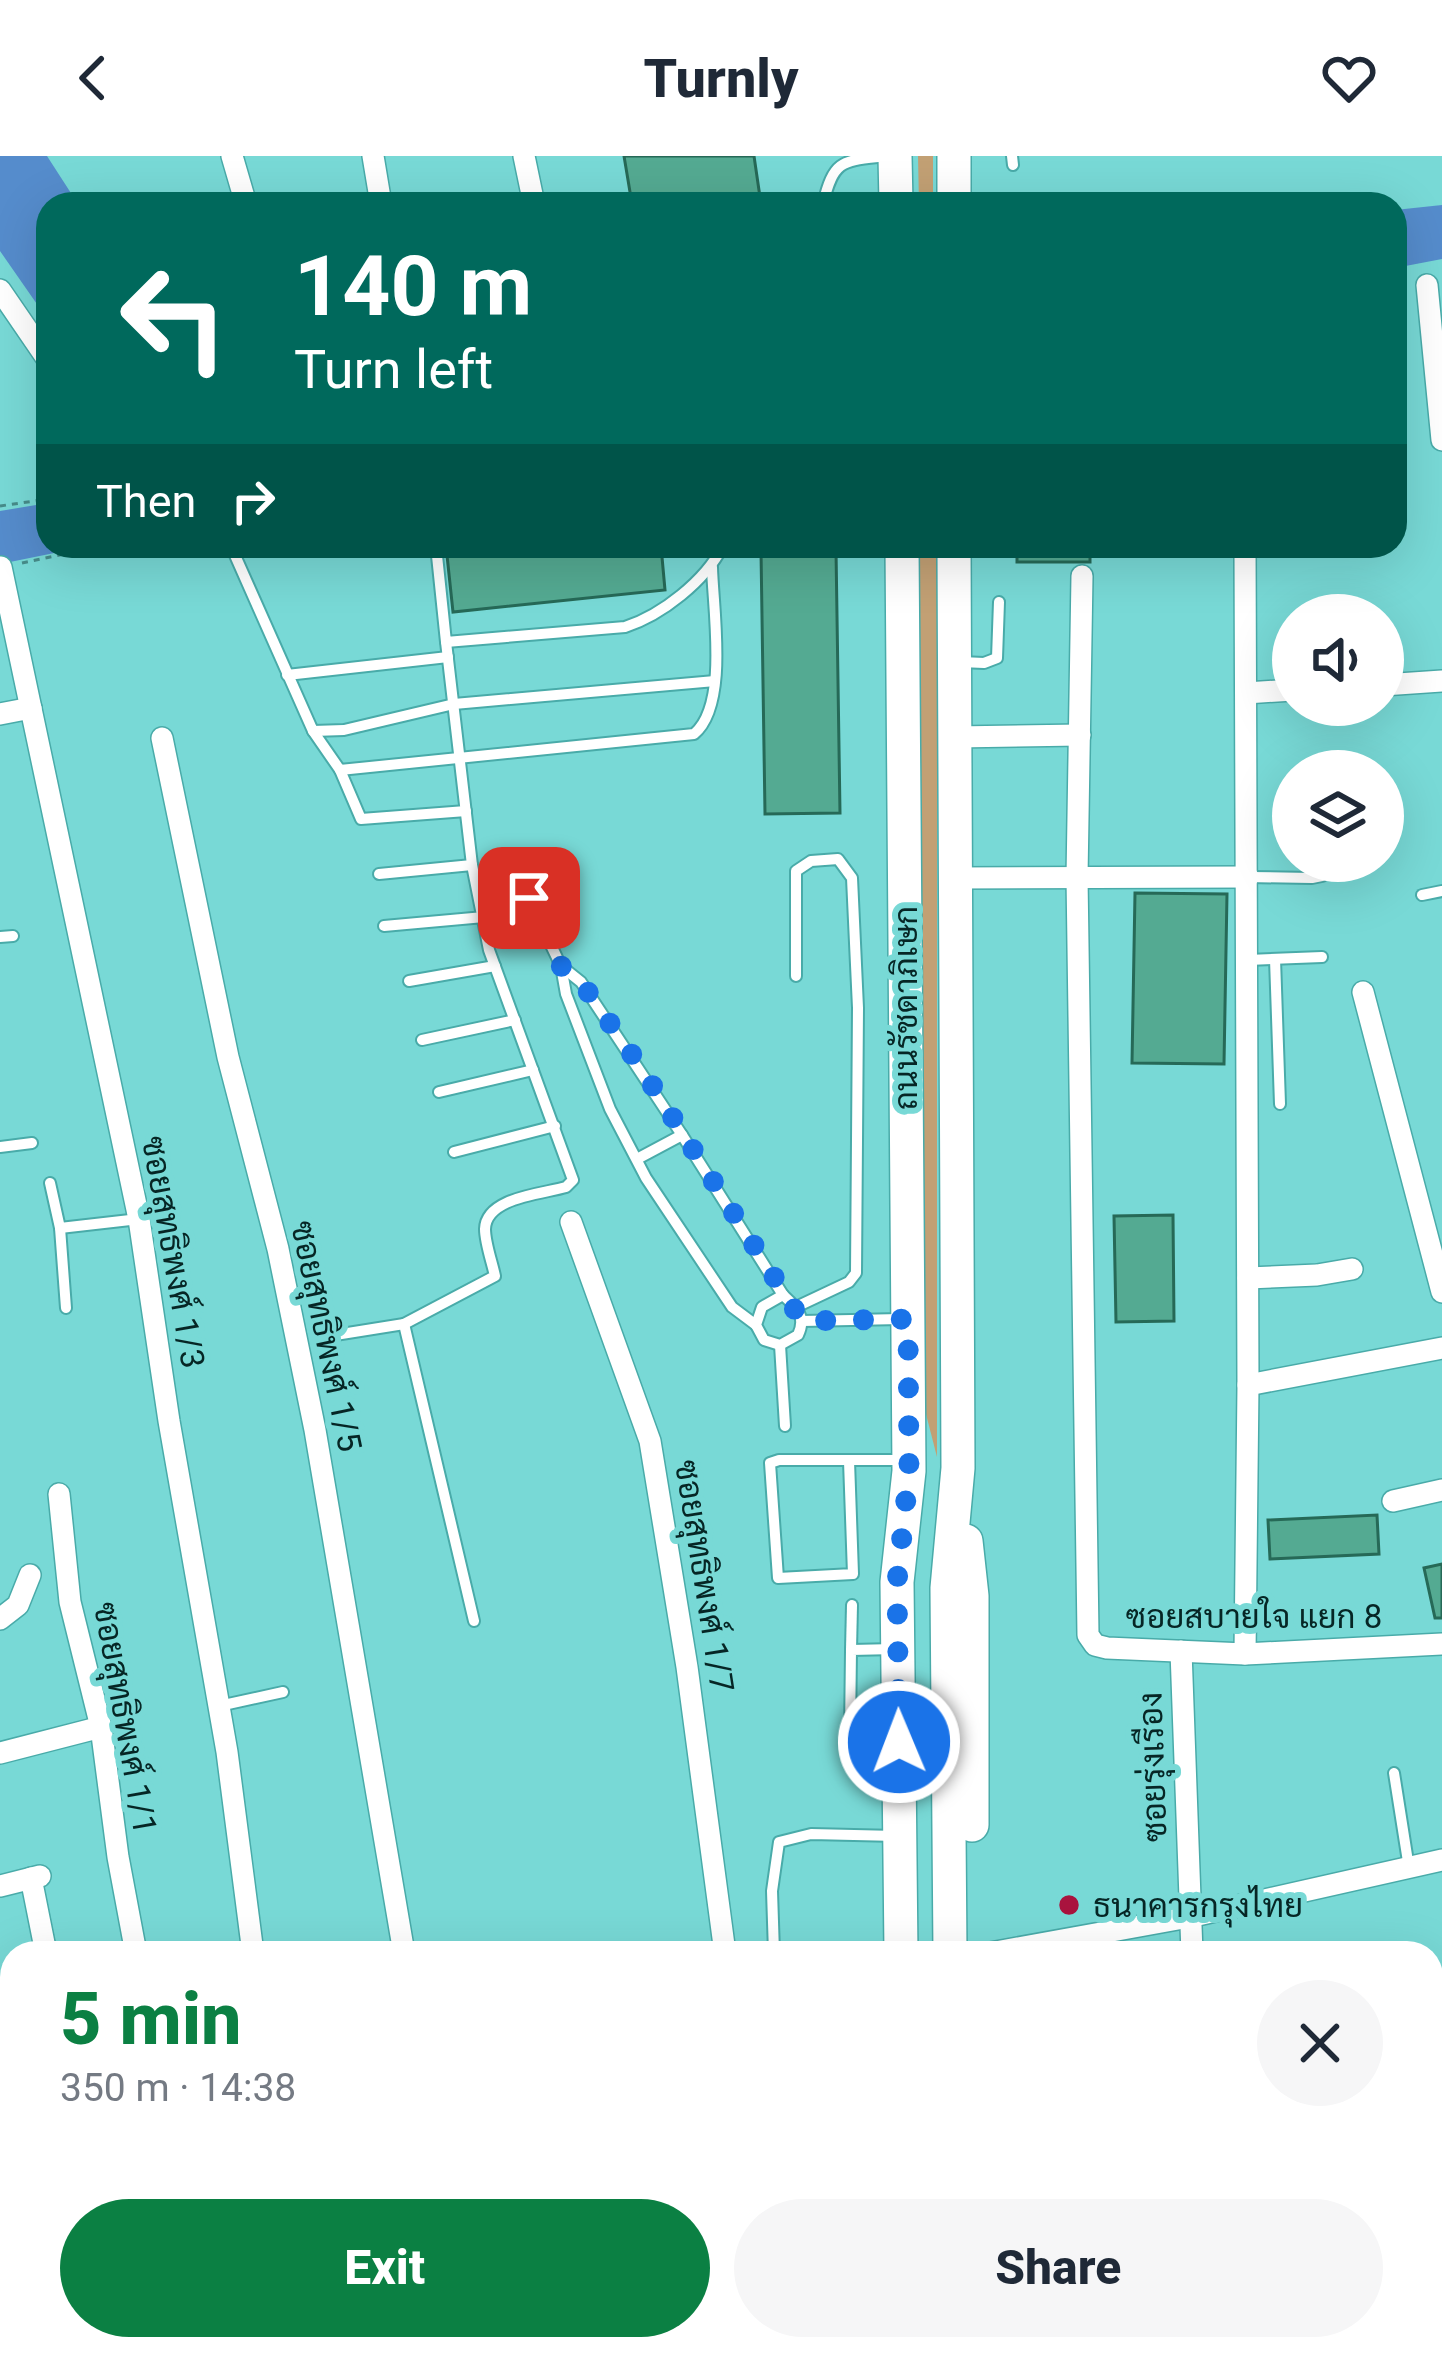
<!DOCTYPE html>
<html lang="en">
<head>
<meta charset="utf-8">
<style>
  :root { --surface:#fff; --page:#f6f6f7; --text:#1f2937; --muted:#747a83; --accent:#0b8043 }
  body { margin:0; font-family:Roboto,Sarabun,sans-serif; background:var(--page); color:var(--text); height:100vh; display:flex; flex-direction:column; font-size:45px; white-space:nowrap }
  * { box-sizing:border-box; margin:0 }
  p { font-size:39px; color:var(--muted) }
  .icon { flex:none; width:66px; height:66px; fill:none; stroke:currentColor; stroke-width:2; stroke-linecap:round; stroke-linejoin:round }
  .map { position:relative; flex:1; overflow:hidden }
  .drawer { position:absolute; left:0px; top:1785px; width:1443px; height:420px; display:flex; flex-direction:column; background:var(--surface); border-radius:36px 36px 0 0; box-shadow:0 12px 48px #0002 }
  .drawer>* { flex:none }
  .hud { position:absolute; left:36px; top:36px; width:1371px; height:366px; border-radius:36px; box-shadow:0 12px 48px #0002; background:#00695c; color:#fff; overflow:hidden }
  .fabs { position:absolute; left:1272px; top:438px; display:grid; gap:24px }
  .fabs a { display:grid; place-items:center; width:132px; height:132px; border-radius:50%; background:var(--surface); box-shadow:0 12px 48px #0002; font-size:60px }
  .pin { position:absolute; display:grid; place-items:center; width:102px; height:102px; color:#fff; margin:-51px; border-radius:24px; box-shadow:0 6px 18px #0006 }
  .me { position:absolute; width:132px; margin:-66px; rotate:359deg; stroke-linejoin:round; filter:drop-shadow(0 0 9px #0008) }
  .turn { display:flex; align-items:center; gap:42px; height:252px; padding:0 60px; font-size:54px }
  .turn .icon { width:156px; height:156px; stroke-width:2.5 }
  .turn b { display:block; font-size:84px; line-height:102px }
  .then { display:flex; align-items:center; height:114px; padding:0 60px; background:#0003; gap:24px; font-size:45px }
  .round { display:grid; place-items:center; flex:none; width:126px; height:126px; border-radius:63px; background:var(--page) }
  .summary { display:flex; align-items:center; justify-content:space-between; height:204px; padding:0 60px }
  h1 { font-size:72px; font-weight:800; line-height:90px; color:var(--accent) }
  .primary-button { display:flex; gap:24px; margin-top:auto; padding:24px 60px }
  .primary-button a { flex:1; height:138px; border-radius:72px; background:var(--accent); color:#fff; font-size:48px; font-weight:800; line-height:138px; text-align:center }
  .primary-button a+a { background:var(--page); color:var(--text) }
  header { display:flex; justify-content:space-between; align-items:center; height:156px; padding:0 60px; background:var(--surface); font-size:54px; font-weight:800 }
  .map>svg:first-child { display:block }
  .green { fill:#c2a074 }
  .water { fill:#558ccc }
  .building { fill:#54aa92; stroke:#266957; stroke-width:3 }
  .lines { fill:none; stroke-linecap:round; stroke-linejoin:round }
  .service-casing { stroke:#49aba9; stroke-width:14 }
  .minor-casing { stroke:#49aba9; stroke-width:24 }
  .primary-casing { stroke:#49aba9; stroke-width:36 }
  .path { stroke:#478c8a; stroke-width:3; stroke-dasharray:6 6; stroke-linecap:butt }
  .service { stroke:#fff; stroke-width:10 }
  .minor { stroke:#fff; stroke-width:21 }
  .primary { stroke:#fff; stroke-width:33 }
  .route { stroke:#1a73e8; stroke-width:21; stroke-dasharray:0 37.8 }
  .poi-dot { fill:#a9133e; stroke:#78d9d6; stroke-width:4.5 }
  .labels { text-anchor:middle; stroke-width:12; stroke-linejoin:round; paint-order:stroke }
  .street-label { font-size:33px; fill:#062625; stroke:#78d9d6 }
  .poi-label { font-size:33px; fill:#062625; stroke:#78d9d6; text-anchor:start }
</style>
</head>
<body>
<header><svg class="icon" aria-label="back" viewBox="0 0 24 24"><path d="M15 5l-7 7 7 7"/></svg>Turnly<svg class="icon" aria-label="heart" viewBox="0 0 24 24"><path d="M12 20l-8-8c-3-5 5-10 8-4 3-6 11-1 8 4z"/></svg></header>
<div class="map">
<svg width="1442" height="2205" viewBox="0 0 1442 2205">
  <rect width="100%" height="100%" fill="#78d9d6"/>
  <g class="green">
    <path d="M918 0H933V48H919Z"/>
    <path d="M918 390H937V1301L917 1223Z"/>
  </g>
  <g class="water">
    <path d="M0 0H47L78 48H48V164L0 95Z"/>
    <path d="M1442 49V103L1395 112V54Z"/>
    <path d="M48 347V390H89L0 408V355Z"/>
  </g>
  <g class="building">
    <path d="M624 0H754L761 48H632Z"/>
    <path d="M446 390H661L665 434 453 456Z"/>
    <rect x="1017" y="390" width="73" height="16"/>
    <path d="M836 394 840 657 765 658 761 395Z"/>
    <path d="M1135 737 1227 738 1224 908 1132 907Z"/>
    <path d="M1173 1059 1174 1165 1116 1166 1114 1060Z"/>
    <path d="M1377 1359 1379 1398 1270 1403 1268 1364Z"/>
    <path d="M1442 1408V1462H1435L1424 1412Z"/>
  </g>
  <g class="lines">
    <defs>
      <g id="service">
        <path d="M1012 0 1013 9"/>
        <path d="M823 48C834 2 843 5 888 0"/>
        <path d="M436 390 446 486 625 471C662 459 705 425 723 390"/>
        <path d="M234 397 313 575 344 574 454 548 715 525"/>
        <path d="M961 506 984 507 997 502 999 446"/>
        <path d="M287 519 448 501"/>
        <path d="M313 575 340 614 694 578C729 549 713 454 712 411"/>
        <path d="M340 614 361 663 466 655"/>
        <path d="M512 708 561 810 566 838 610 953 646 1022 732 1151 756 1169"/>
        <path d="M379 718 472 709"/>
        <path d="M1248 721 1312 722 1322 720 1327 705"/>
        <path d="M1422 739 1442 735"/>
        <path d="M384 770 484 761"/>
        <path d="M0 781 13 780"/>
        <path d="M1275 803 1280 948"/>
        <path d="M1248 804 1322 801"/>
        <path d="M561 810 581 826 682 979"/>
        <path d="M796 820V715L811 705 838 703 852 722 858 852 856 1117 849 1126 796 1151"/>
        <path d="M409 825 495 810"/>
        <path d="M422 884 515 864"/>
        <path d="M439 936 533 914"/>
        <path d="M0 991 32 987"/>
        <path d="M454 996 555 970"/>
        <path d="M637 1003 682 979 783 1139"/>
        <path d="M50 1027 60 1072 66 1152"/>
        <path d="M60 1072 139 1063"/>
        <path d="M783 1139C796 1151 807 1160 798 1179L780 1189 764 1184 756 1169 762 1151Z"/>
        <path d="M802 1165 901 1163"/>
        <path d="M404 1168 495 1120C492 1106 485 1087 485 1073 486 1041 543 1038 566 1031L573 1024 489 794 472 709 446 486"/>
        <path d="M329 1180 404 1168 474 1465"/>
        <path d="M780 1189 785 1270"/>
        <path d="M849 1305 853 1418 778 1422 770 1307 779 1304H905"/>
        <path d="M851 1494 852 1449"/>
        <path d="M219 1550 283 1536"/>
        <path d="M850 1577 851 1494 895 1493"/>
        <path d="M1394 1617 1409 1712"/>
        <path d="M1225 1796V1797"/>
        <path d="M774 1797 772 1735 779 1686 811 1678 897 1680"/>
        <path d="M1433 1934 1442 2021"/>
        <path d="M1431 2045 1441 2129"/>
        <path d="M1431 2187 1442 2201"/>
        <path d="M729 2193 733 2205"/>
        <path d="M647 2205 648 2193"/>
        <path d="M807 2205V2193"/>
      </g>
      <g id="minor">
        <path d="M232 0 246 48"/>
        <path d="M373 0 381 48"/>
        <path d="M524 0 534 48"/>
        <path d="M1427 129 1442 284"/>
        <path d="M0 134 48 204"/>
        <path d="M1 411 139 1063 169 1265 227 1596 253 1797"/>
        <path d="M1082 420 1077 721 1088 1479 1095 1489 1107 1492 1245 1498 1442 1488"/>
        <path d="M1383 529 1442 525"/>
        <path d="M1246 537 1293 534"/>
        <path d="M0 558 31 552"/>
        <path d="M955 581 1080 579"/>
        <path d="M162 582 228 901 278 1093 315 1274 404 1797"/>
        <path d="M956 722 1248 721"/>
        <path d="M1363 836 1442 1136"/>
        <path d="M571 1066 650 1285 687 1511 725 1797"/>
        <path d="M1248 1122 1317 1119 1352 1113"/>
        <path d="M1248 1229 1442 1192"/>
        <path d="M59 1338 70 1446 101 1571 118 1701 136 1797"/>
        <path d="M1393 1345 1442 1334"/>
        <path d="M0 1463 18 1449 30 1419"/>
        <path d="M1181 1495 1192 1797"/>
        <path d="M1245 1498 1248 1229 1245 390"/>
        <path d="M0 1597 101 1571"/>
        <path d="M31 1722 46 1797"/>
        <path d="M0 1730 40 1720"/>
        <path d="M990 1797 1189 1761 1442 1704"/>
        <path d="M1431 1891 1442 1890"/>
        <path d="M0 1949 12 1947"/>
        <path d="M0 2003 12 2001"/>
        <path d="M0 2118 12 2116"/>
        <path d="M307 2193V2205"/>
        <path d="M1216 2193 1217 2205"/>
        <path d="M1072 2205V2193"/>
      </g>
      <g id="primary">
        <path d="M895 0 896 48"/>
        <path d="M954 48V0"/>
        <path d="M966 1385 972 1440V1669"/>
        <path d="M901 1797 897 1426 909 1315 902 390"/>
        <path d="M950 1797 947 1432 958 1312 954 390"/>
        <path d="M905 2193V2205"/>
        <path d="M952 2193V2205"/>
        <path d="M976 2193V2205"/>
      </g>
    </defs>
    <use href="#service" class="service-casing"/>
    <use href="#minor" class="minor-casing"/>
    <use href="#primary" class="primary-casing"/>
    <g class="path">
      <path d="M0 350 48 343"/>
      <path d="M22 407 103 390"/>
    </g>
    <use href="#service" class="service"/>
    <use href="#minor" class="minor"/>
    <use href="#primary" class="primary"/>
  </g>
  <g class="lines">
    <path class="route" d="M529 742 561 810 581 826 640 910 802 1165 908 1163 909 1315 897 1426 899 1586"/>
  </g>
  <circle class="poi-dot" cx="1069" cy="1749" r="12"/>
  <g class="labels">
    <g class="street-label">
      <text transform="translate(905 852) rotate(-90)" y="12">ถนนรัชดาภิเษก</text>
      <text transform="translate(174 1096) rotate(80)" y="12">ซอยสุทธิพงศ์ 1/3</text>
      <text transform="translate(327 1180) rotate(78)" y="12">ซอยสุทธิพงศ์ 1/5</text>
      <text transform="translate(705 1420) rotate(81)" y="12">ซอยสุทธิพงศ์ 1/7</text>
      <text x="1254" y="1472">ซอยสบายใจ แยก 8</text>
      <text transform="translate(126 1562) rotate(80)" y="12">ซอยสุทธิพงศ์ 1/1</text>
      <text transform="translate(1152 1611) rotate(-92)" y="12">ซอยรุ่งเรือง</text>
    </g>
    <g class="poi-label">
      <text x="1093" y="1761">ธนาคารกรุงไทย</text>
    </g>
  </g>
</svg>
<div class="fabs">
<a><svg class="icon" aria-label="sound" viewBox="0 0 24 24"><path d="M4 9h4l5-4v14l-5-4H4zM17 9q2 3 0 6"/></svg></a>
<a><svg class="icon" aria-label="layers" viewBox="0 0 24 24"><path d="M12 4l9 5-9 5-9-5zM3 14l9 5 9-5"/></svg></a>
</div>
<div class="pin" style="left:529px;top:742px;background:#d93025"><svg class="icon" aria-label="arrive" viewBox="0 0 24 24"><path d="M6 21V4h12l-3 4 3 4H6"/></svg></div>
<svg class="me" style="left:899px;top:1586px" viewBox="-20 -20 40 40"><circle r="17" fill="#1a73e8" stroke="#fff" stroke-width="3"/><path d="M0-11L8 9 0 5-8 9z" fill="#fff"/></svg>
<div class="hud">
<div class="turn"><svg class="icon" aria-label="left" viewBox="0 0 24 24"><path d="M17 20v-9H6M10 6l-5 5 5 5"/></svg><div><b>140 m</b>Turn left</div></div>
<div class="then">Then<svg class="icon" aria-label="right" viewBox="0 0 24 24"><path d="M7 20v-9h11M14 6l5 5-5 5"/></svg></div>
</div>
<section class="drawer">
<div class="summary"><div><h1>5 min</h1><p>350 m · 14:38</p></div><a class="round"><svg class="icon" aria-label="close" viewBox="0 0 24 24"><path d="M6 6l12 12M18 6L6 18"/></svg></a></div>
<div class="primary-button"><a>Exit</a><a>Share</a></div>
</section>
</div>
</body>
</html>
